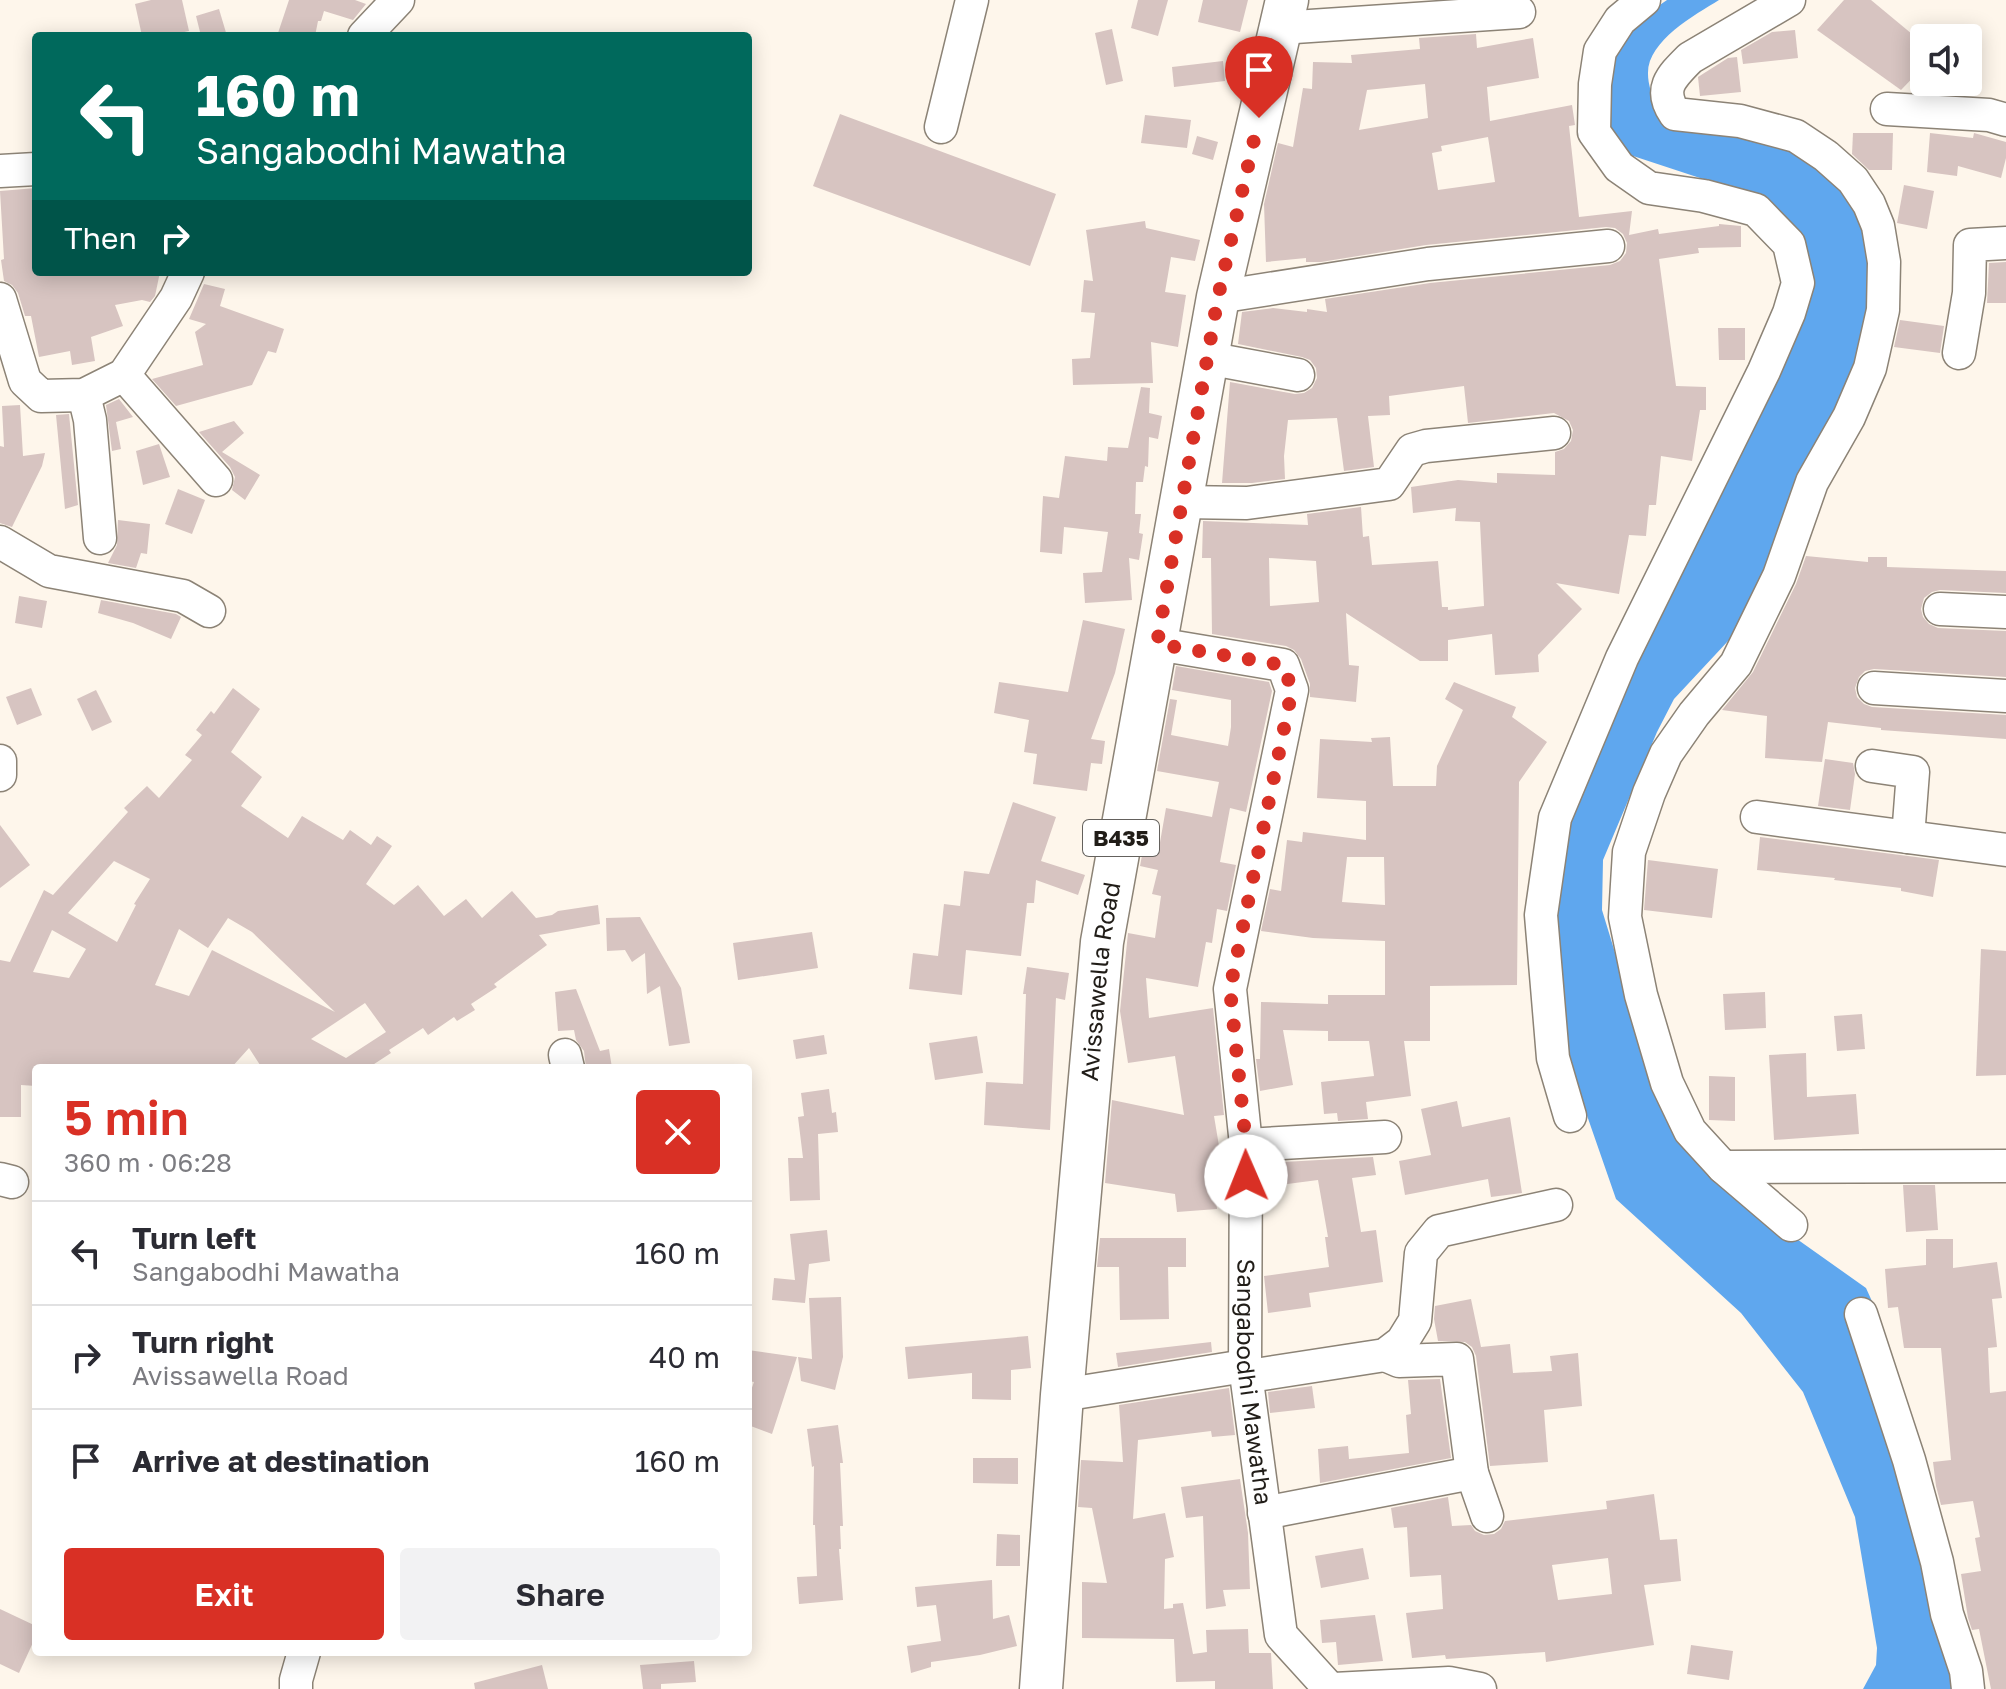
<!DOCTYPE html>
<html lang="en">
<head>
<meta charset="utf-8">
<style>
  :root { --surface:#fff; --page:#f2f2f3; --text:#2b2b33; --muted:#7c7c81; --line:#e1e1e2; --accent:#d93025 }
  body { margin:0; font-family:"Golos Text",sans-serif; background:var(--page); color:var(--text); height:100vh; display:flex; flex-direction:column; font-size:30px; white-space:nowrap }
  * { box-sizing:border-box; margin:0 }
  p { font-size:26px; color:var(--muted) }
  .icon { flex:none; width:44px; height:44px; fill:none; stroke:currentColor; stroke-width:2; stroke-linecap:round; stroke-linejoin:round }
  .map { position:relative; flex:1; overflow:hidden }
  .panel { position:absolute; left:32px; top:1064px; width:720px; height:592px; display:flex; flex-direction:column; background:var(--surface); border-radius:8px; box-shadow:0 4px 20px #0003 }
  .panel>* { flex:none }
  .guide { position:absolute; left:32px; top:32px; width:720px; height:244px; border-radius:8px; box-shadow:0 4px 20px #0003; background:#00695c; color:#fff; overflow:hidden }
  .buttons { position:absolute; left:1910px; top:24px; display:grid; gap:16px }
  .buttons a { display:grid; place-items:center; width:72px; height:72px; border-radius:8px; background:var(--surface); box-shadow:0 4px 20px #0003; font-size:40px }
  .pin { position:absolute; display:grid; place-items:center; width:68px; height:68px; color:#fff; margin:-82px -34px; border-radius:50% 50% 50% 0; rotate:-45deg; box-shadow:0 0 8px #0007 }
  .pin .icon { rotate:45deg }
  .me { position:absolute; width:88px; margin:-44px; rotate:359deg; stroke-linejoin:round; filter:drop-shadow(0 0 6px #0008) }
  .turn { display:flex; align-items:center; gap:28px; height:168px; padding:0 32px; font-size:36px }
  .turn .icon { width:104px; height:104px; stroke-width:2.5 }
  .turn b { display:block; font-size:56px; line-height:68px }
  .then { display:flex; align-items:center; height:76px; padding:0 32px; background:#0003; gap:16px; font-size:30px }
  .round { display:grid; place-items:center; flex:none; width:84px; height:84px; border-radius:8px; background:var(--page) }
  .headline { display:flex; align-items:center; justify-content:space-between; height:136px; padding:0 32px }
  h1 { font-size:48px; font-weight:600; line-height:60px; color:var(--accent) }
  .action { display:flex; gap:16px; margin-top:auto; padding:16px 32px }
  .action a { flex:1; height:92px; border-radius:8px; background:var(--accent); color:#fff; font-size:32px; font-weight:600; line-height:92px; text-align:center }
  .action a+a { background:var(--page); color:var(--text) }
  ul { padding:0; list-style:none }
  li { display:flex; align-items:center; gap:24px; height:104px; padding:0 32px; border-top:2px solid var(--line) }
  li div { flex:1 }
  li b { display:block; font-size:30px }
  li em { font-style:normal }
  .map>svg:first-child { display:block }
  .water { fill:#5fa7ee }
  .building { fill:#d7c4c1; fill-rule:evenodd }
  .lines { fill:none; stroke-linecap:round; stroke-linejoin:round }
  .minor-casing { stroke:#8c8376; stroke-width:35 }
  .major-casing { stroke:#8c8376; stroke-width:45 }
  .minor { stroke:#fff; stroke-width:32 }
  .major { stroke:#fff; stroke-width:42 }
  .route { stroke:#d93025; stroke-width:14; stroke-dasharray:0 25.2 }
  .labels { text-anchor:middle; stroke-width:6; stroke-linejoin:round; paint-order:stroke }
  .shield { fill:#fff; stroke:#64615d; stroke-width:2 }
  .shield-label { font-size:22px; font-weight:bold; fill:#211d18 }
  .street-label { font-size:24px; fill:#211d18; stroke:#fff }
</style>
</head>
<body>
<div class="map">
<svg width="2006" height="1689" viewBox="0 0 2006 1689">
  <rect width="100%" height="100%" fill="#fef6eb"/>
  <path class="water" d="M1667 0H1719C1695 15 1647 41 1648 74 1648 84 1652 95 1655 105L1784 137 1827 165 1870 223 1877 312 1756 611 1674 699 1657 732 1603 860 1602 910 1627 992 1688 1138 1787 1232 1866 1288 1880 1319 1923 1561 1959 1689H1863L1876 1665 1877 1648 1855 1517 1803 1392 1741 1313 1616 1199 1575 1081 1551 982 1554 862 1579 768 1810 289 1764 209 1703 179 1621 152 1607 129 1605 67 1622 31Z"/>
  <g class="building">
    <path d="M151 0H182L189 31 166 36H142L135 4Z"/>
    <path d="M289 0H355L366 4 353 20 324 11 321 21H318L315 36H277Z"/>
    <path d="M1138 0H1168L1158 36 1131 28Z"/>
    <path d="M1203 0H1248L1240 32 1198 22Z"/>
    <path d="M1844 0H1871L1924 44V66L1901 90 1817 30Z"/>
    <path d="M219 9 227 36H201L196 16Z"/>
    <path d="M1112 29 1123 81 1106 85 1095 33Z"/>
    <path d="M1795 30 1798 58 1743 64 1741 50 1772 32Z"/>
    <path d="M1476 34 1477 48 1533 38 1539 78 1487 87 1490 121 1572 105 1575 125 1569 126 1579 217 1632 211 1629 235 1658 229 1659 234 1719 226V224L1741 226V247L1698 248 1699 253 1659 259 1676 386 1706 387V410H1700L1692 461 1661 456 1656 505H1649L1646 536 1629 535 1619 594 1556 583 1582 609 1538 655 1539 672 1495 675 1492 634 1448 640V661H1420L1346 613 1349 665 1359 666 1356 702 1310 697V684L1301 659 1294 650 1286 646 1212 634 1211 558H1202L1203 521 1308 525 1307 514 1361 507 1363 537 1369 536 1372 565 1438 561 1442 607H1448V610L1484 606 1480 522 1455 521 1456 508 1413 513 1411 487 1458 480 1497 483V473L1555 475V452L1564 449 1571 441 1573 430 1569 421 1554 413 1468 423 1464 386 1389 396 1390 415 1368 416 1374 467 1344 471 1337 418 1288 420 1284 456 1285 479 1252 483H1222L1230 382 1295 394 1304 393 1312 388 1317 378 1316 368 1310 360 1302 357 1238 344 1242 312 1273 308 1307 312V309L1327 312 1325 299 1430 283 1610 265 1620 261 1626 253 1627 243 1623 234 1615 228 1606 227 1426 245 1321 262H1306V258L1266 262 1264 204 1278 143 1293 147 1303 88 1312 89 1313 62 1352 63 1351 55 1420 49 1419 38ZM1425 84 1428 118 1359 130 1367 90ZM1488 137 1495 182 1438 190 1432 153 1442 151 1441 146ZM1269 558 1316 561 1319 602 1270 606Z"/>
    <path d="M1737 57 1741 92 1700 96 1698 77 1728 58Z"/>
    <path d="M1223 61 1225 81 1174 87 1172 67Z"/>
    <path d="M840 114 1056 194 1030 266 813 186Z"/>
    <path d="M1145 115 1191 120 1187 148 1141 143Z"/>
    <path d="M1853 133H1893L1892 170H1869L1852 154Z"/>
    <path d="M1930 133 1973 138 1974 133 2006 142V158L2001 178 1958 166 1957 176 1927 172Z"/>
    <path d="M1197 136 1218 142 1213 160 1192 154Z"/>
    <path d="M1904 185 1934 191 1927 229 1897 223Z"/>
    <path d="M36 188V272H160L155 296 150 302 142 300 115 305 123 326 91 337 95 361 72 365 70 351 39 357 31 316H25L18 293 12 285 4 281 1 260 4 259 0 191Z"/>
    <path d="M1145 221 1146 228 1200 240 1195 261 1171 257 1165 292 1186 295 1178 347 1151 342 1153 383 1073 385 1072 359 1090 358 1095 313 1081 312 1084 280 1093 281 1086 230Z"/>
    <path d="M2006 262V303H1987L1989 263Z"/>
    <path d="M204 284 225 289 220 306 284 329 276 353 268 351 252 385 176 406 152 379 203 365 195 332 206 324 189 319Z"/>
    <path d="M1900 320 1944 326 1940 353 1894 347Z"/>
    <path d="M1718 328H1745V360H1719Z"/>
    <path d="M1141 387 1150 388 1149 413 1162 416 1158 439 1149 437 1148 467 1145 466 1143 482H1136L1135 514H1141L1139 533 1143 534 1139 560 1129 558 1132 600 1085 603 1083 573 1102 572 1108 532 1064 527 1062 554 1040 552 1043 496 1059 498 1065 456 1107 461 1108 447 1128 448Z"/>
    <path d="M119 399 133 417 116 422 121 449 112 451 106 405Z"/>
    <path d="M20 405 23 456 45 453 42 466 12 527 0 523V446L4 447 2 406Z"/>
    <path d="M69 414 78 505 65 509 56 415Z"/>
    <path d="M234 421 244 433 222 452 260 475 245 500 232 490 235 477 230 467 199 432Z"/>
    <path d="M159 444 170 477 143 485 136 451Z"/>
    <path d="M178 489 205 500 192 534 165 524Z"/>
    <path d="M118 520 150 524 147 554 141 553 136 568 108 563 117 545Z"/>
    <path d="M1806 556 1868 562V557H1887V567L2006 571V593L1940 590 1932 592 1924 598 1921 609 1923 617 1929 624 1938 628 2006 631V677L1874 669 1865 671 1859 677 1855 688 1857 697 1864 704 1872 707 2006 715V739L1881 730V728L1828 722 1822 762 1765 758 1767 716 1722 710 1753 672 1796 584Z"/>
    <path d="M19 596 47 601 42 628 15 623Z"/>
    <path d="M101 600 176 614 181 617 171 639 133 623 98 613Z"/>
    <path d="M1083 620 1125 629 1115 673 1091 739 1105 741 1102 764 1091 763 1087 791 1033 784 1037 754 1024 752 1029 720 994 713 999 682 1068 692Z"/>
    <path d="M1176 666 1269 682 1272 691 1246 812 1230 808 1220 862 1236 865 1227 911 1217 909 1212 943 1206 942 1198 987 1146 978 1149 1018 1213 1008 1224 1115 1214 1116 1223 1170 1214 1171 1217 1209 1177 1212 1175 1194 1105 1183 1112 1100 1184 1115 1175 1056 1128 1063 1120 1011 1128 933 1155 938 1161 896 1152 894 1158 870 1140 866 1144 845 1159 848 1166 808 1212 817 1219 782 1157 771 1170 699 1177 700 1171 735 1228 746 1231 727V700L1172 690Z"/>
    <path d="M1454 682 1516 707 1512 717 1547 742 1519 782 1517 985 1430 986V1041H1404L1411 1096 1366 1102 1368 1119 1338 1121 1337 1113 1324 1114 1321 1082 1374 1076 1369 1041H1328V1031L1283 1030 1293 1085 1260 1091 1256 1059H1260L1261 1002 1328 1004V995H1385V941L1313 938 1261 931 1270 889 1281 891 1287 840 1302 842 1303 832 1366 840V801L1317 798 1320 739 1372 742 1371 738 1390 737 1393 786H1436L1437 766 1463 710 1445 699ZM1347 857H1384L1385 905 1342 902Z"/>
    <path d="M31 688 42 715 17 725 6 697Z"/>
    <path d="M233 688 260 709 231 752 262 777 241 806 288 838 302 816 343 840 350 830 371 845 377 836 392 846 366 884 394 905 418 885 444 916 466 899 482 918 512 891 536 918 552 915 558 911 598 905 600 924 539 935 547 945 494 984 497 987 471 1004 475 1010 457 1021 454 1017 428 1035 423 1028 389 1050 391 1053 368 1068H262L249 1048 231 1068H36V1086L21 1085V1117H0V960L10 962 44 890 53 895 128 812 124 808 147 786 159 798 192 760 185 755 202 735 196 730 211 711 214 714ZM114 861 150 879 134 904 136 905 117 942 68 913ZM228 918 252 932 335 1012 212 950 189 996 155 985 179 929 208 948ZM52 930 86 949 69 978 33 972ZM365 1003 386 1032 346 1058 311 1039Z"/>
    <path d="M96 690 112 722 92 731 77 699Z"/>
    <path d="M1825 759 1853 763 1855 774 1850 810 1818 806Z"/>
    <path d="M1013 802 1056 817 1041 861 1085 875 1078 895 1036 880 1034 903H1027L1021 956 966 950 962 995 909 989 913 953 938 956 944 904 960 906 964 871 989 874Z"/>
    <path d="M0 825 30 865 0 888Z"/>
    <path d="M1760 837 1939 860 1933 897 1901 891V888L1834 880 1835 878 1757 870Z"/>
    <path d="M1648 860 1718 869 1712 918 1644 910Z"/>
    <path d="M640 917 681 988 690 1043 669 1046 660 986 647 994 645 953 632 962 625 950 607 951 606 918Z"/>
    <path d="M812 932 818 968 738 980 733 943Z"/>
    <path d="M1981 949 2006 951V1075L1976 1076Z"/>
    <path d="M1027 967 1069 973 1065 1000 1056 998 1050 1130 984 1125 986 1082 1023 1084 1026 994H1023Z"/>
    <path d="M576 989 600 1051 609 1049 612 1068H586L584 1051 576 1040 574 1030 558 1031 555 992Z"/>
    <path d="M1765 992 1766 1028 1725 1030 1723 994Z"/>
    <path d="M1862 1014 1865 1049 1837 1051 1834 1016Z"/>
    <path d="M824 1035 827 1054 796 1059 793 1040Z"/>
    <path d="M977 1036 983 1073 935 1080 929 1043Z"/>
    <path d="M1806 1053 1807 1097 1856 1094 1859 1134 1774 1140 1769 1055Z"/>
    <path d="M1709 1076 1735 1077V1121L1709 1120Z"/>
    <path d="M829 1089 832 1113 836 1112 838 1132 818 1134 820 1200 790 1201 788 1158H803L798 1117 804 1116 801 1093Z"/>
    <path d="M1457 1101 1462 1127 1510 1117 1522 1193 1491 1197 1488 1179 1405 1195 1399 1161 1431 1155 1421 1109Z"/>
    <path d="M1373 1157 1376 1175 1352 1178 1361 1232 1376 1230 1383 1282 1309 1293 1311 1307 1268 1313 1264 1276 1329 1267 1325 1237H1328L1318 1180 1265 1187V1163Z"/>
    <path d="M1903 1185H1935L1938 1230 1906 1232Z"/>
    <path d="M827 1230 830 1261 809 1264 805 1303 772 1300 774 1278 795 1280 790 1234Z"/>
    <path d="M1100 1238H1186V1267H1168L1169 1319 1120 1320 1119 1267H1097Z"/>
    <path d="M1926 1239H1953V1268L1997 1262 2002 1298 1992 1299 1997 1347 1988 1348 1990 1393 2006 1391V1689H1991L1979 1629 1972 1630 1968 1618 1961 1574 1981 1571 1975 1538 1980 1537 1973 1501 1941 1505 1936 1486 1933 1462 1951 1460 1941 1348H1904L1898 1307 1888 1308 1885 1269 1926 1265Z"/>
    <path d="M841 1297 843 1357 835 1390 801 1381 798 1357 812 1359 809 1298Z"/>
    <path d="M1471 1299 1481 1347 1510 1344 1513 1373 1552 1371 1550 1356 1578 1353 1582 1406 1544 1410 1548 1462 1490 1466 1476 1356 1472 1347 1465 1342 1438 1341 1434 1319 1435 1306Z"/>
    <path d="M1028 1336 1031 1368 1011 1370V1400L972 1399V1373L908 1379 905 1347Z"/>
    <path d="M1211 1342 1212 1352 1118 1367 1116 1353Z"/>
    <path d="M748 1350 797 1357 772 1434 748 1425V1399L754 1382 748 1381Z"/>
    <path d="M1440 1379 1451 1458 1320 1483 1318 1449 1348 1446 1349 1459 1409 1453 1406 1415 1411 1414 1408 1380Z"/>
    <path d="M1312 1386 1315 1408 1270 1413 1268 1392Z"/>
    <path d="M1229 1388 1235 1435 1212 1437 1211 1431 1138 1440 1133 1519 1165 1513 1174 1557 1165 1559 1164 1609 1173 1608V1604L1183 1603 1193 1654 1207 1652 1206 1630 1248 1629 1249 1653H1271L1273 1689H1215V1681L1176 1682 1174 1639 1082 1638V1582L1107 1583 1092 1508 1078 1507 1081 1460 1123 1462 1119 1405Z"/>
    <path d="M838 1425 843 1463H840L843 1526H840L841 1549H839L843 1600 799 1604 797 1577 817 1576 815 1525H813L814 1466 812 1467 807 1429Z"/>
    <path d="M973 1458H1018V1484L973 1483Z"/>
    <path d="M1240 1479 1248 1533 1250 1589 1223 1590 1226 1606 1206 1609 1203 1516 1186 1518 1181 1487Z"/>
    <path d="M1654 1494 1660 1540 1677 1539 1681 1581 1644 1585 1654 1645 1546 1662 1545 1652 1446 1659 1445 1655 1412 1658 1406 1613 1443 1609 1441 1575 1410 1577 1407 1527 1394 1528 1391 1508 1448 1497 1452 1526 1471 1525 1475 1531 1484 1535 1494 1534 1501 1529 1505 1521 1607 1509 1606 1501ZM1608 1558 1612 1594 1558 1600 1552 1565Z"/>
    <path d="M997 1534 1020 1535V1566H996Z"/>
    <path d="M1363 1548 1369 1579 1321 1588 1315 1556Z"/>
    <path d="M992 1580 993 1619 1009 1615 1017 1646 980 1655 931 1662V1667L911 1673 907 1646 941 1641 936 1605 917 1607 915 1587Z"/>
    <path d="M0 1609 36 1626V1636L19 1673 0 1664Z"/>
    <path d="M1375 1615 1383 1661 1338 1665 1336 1642 1322 1643 1320 1620Z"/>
    <path d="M1691 1645 1733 1651 1729 1680 1687 1674Z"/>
    <path d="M694 1661 696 1682 661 1684V1689H643L640 1665Z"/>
    <path d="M542 1665 548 1689H475L474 1683Z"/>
  </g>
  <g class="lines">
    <defs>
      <g id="minor">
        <path d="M1789 0 1690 58C1671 77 1658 89 1675 114L1740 121 1796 136 1826 156 1853 180 1869 204 1878 226 1884 262 1883 310 1870 368 1849 417 1812 482 1779 576 1736 664 1694 714 1666 754 1649 793 1629 852 1625 917 1641 995 1667 1083 1690 1131 1723 1167 1791 1225"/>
        <path d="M1280 28 1519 12"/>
        <path d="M364 36 398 0"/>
        <path d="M1887 109 1989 115 2006 120"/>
        <path d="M941 127 972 0"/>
        <path d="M0 171 36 169"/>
        <path d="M1218 297 1428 264 1608 246"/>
        <path d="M0 299 25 381 41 396 84 395 124 375 176 298 188 272"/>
        <path d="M1959 353 1969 293 1970 245 2006 243"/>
        <path d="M1207 358 1298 375"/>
        <path d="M124 375 216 480"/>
        <path d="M84 395 90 420 100 538"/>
        <path d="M1182 502 1247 503 1389 484 1412 450 1426 446 1554 433"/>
        <path d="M0 542 49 571 183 596 209 611"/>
        <path d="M1940 609 2006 612"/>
        <path id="s1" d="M1157 644 1283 665 1292 690 1230 989 1246 1145 1245 1366 1281 1635 1330 1689"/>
        <path d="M1874 688 2006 696"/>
        <path d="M0 761V775"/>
        <path d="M1872 766 1913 772 1908 837"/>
        <path d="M1757 817 2006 850"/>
        <path d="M565 1055 568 1068"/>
        <path d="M1570 1116 1553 1058 1541 915 1555 818 1622 658 1764 371 1789 313 1798 283 1789 244 1756 210 1704 196 1649 188 1619 167 1594 132 1595 84 1600 51 1620 20 1644 0"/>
        <path d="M1246 1145 1385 1137"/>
        <path d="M1723 1167 2006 1166"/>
        <path d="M0 1179 12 1182"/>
        <path d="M1861 1314 1909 1460 1937 1562 1947 1614 1966 1671 1968 1689"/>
        <path d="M1385 1355 1399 1361 1457 1359 1472 1473 1487 1516"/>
        <path d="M1249 1376 1385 1355 1402 1342 1415 1321 1421 1253 1439 1231 1556 1205"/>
        <path d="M1062 1395 1245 1366"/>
        <path d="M1264 1513 1472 1473"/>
        <path d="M296 1689V1680L304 1652"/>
        <path d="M1334 1689 1449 1683 1480 1689"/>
      </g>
      <g id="major">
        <path id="s2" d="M1041 1689 1062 1395 1102 942 1218 297 1287 0"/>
      </g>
    </defs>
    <use href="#minor" class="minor-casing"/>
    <use href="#major" class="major-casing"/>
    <use href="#minor" class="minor"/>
    <use href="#major" class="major"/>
  </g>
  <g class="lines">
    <path class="route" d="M1246 1176V1145L1230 989 1292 690 1283 665 1157 644 1218 297 1259 118"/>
  </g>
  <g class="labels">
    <rect class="shield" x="1083" y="820" width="76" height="36" rx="6"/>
    <g class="shield-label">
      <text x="1121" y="846">B435</text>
    </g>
    <g class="street-label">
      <text dy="8" stroke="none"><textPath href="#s2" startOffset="710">Avissawella Road</textPath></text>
      <text dy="8" stroke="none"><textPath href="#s1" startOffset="854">Sangabodhi Mawatha</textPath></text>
    </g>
  </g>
</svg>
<div class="buttons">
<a><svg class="icon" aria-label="sound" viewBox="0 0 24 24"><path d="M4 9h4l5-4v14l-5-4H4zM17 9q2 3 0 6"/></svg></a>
</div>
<div class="pin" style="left:1259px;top:118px;background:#d93025"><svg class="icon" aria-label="arrive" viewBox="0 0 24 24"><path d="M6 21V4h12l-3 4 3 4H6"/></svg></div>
<svg class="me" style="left:1246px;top:1176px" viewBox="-20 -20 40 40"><circle r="19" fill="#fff"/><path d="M0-13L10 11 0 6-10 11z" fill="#d93025"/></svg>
<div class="guide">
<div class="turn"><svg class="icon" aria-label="left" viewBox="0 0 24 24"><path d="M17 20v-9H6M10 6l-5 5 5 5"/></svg><div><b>160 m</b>Sangabodhi Mawatha</div></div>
<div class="then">Then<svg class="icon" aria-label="right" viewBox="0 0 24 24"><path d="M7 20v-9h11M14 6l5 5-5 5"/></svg></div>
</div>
<section class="panel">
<div class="headline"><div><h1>5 min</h1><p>360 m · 06:28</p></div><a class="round" style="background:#d93025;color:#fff"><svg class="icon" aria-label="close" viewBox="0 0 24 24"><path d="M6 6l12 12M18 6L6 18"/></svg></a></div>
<ul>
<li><svg class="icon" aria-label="left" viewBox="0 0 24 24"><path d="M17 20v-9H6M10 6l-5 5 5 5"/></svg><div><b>Turn left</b><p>Sangabodhi Mawatha</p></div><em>160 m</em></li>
<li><svg class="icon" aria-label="right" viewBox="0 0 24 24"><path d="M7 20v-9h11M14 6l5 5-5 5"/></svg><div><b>Turn right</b><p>Avissawella Road</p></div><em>40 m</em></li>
<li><svg class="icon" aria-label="arrive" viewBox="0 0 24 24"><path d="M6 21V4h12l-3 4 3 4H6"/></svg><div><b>Arrive at destination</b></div><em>160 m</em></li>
</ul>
<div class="action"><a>Exit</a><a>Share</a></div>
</section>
</div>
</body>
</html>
